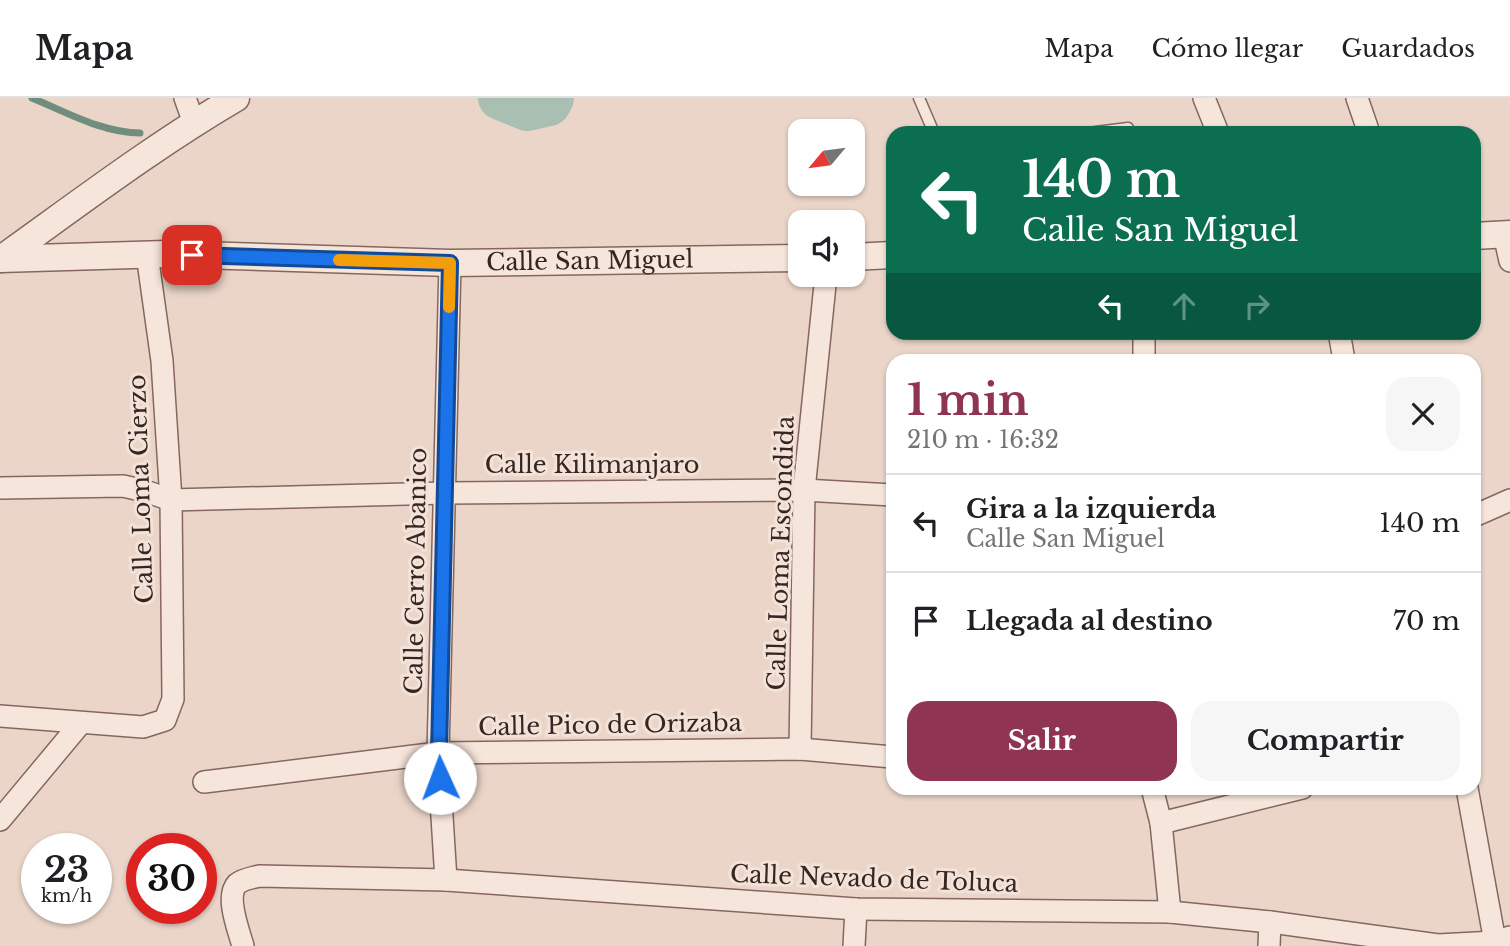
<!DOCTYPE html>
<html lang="es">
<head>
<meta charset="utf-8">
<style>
  :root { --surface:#fff; --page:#f6f6f6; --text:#202124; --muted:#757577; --line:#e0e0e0; --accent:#8f3452 }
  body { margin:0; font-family:"Libre Baskerville",serif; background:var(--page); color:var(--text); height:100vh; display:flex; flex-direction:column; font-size:26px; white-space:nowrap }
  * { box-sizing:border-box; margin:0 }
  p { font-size:23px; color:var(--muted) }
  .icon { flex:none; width:38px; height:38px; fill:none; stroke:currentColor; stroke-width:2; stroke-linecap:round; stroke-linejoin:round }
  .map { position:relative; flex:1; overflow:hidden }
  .side { position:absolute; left:886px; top:256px; width:595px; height:441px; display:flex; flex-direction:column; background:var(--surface); border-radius:21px; box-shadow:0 2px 5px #0004 }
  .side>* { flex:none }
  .top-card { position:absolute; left:886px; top:28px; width:595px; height:214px; border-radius:21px; box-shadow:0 2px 5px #0004; background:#0b6e4f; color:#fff; overflow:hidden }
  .needle { width:46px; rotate:241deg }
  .tools { position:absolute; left:788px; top:21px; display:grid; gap:14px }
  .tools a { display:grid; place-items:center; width:77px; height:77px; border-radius:14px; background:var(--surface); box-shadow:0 2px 5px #0004; font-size:35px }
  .speed { position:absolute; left:21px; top:735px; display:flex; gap:14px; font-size:35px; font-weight:700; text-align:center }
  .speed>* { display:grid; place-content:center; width:91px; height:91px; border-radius:50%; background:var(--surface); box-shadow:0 2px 5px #0004; line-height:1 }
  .speed small { font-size:18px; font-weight:400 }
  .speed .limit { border:10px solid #d22; background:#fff; color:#111 }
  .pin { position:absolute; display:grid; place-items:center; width:60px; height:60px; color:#fff; margin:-30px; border-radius:14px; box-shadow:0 4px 10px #0006 }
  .me { position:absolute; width:77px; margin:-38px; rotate:358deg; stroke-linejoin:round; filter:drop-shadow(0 0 5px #0008) }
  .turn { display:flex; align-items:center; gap:24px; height:147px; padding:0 21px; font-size:32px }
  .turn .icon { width:91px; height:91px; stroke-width:2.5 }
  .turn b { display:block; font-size:49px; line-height:60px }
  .lanes { display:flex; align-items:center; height:66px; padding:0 21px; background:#0003; justify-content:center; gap:35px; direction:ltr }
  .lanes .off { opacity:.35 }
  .round { display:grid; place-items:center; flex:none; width:74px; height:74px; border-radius:21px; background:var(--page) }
  .head { display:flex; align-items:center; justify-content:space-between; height:119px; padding:0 21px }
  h1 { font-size:42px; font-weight:700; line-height:52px; color:var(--accent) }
  .primary-button { display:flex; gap:14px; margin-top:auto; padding:14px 21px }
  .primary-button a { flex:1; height:80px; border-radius:21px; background:var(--accent); color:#fff; font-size:28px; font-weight:700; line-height:80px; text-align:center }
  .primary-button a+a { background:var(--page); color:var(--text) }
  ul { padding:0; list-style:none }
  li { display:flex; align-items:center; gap:21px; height:98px; padding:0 21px; border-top:2px solid var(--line) }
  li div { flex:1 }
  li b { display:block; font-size:26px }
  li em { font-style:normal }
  header { display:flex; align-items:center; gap:42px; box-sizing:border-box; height:98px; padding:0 35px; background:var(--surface); border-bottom:2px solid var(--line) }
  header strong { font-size:33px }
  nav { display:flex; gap:38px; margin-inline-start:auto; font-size:24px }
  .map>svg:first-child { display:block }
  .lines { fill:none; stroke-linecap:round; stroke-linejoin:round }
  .stream { stroke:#708d7d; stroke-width:7 }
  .river { stroke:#a9bfb2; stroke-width:44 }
  .service-casing { stroke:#85675f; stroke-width:13 }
  .minor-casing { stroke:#85675f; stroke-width:24 }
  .tertiary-casing { stroke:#85675f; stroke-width:29 }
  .service { stroke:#f6e5db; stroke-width:10 }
  .minor { stroke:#f6e5db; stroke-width:21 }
  .tertiary { stroke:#f6e5db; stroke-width:26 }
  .route-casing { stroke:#114b97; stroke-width:18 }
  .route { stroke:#1a73e8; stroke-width:12 }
  .slow { stroke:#f59e0b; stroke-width:12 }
  .labels { text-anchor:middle; stroke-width:6; stroke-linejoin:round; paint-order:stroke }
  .street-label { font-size:24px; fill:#372521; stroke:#f3e2d8 }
</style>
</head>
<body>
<header>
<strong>Mapa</strong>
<nav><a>Mapa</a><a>Cómo llegar</a><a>Guardados</a></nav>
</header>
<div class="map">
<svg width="1510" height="848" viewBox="0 0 1510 848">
  <rect width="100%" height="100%" fill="#ebd5c9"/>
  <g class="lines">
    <path class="stream" d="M32 0C66 14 103 35 140 35"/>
    <path class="river" d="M500 0 527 11 549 6 552 0"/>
    <defs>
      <g id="service">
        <path d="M919 0 934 35"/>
        <path d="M1088 35 1128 30"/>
      </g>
      <g id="minor">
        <path d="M185 0 194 25"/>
        <path d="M1204 0 1218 35"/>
        <path d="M1357 0 1369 35"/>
        <path d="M1504 136 1510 163"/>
        <path d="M1144 234V262"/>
        <path d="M1339 234 1344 262"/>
        <path d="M0 390 123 388 145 393 171 402 445 395 804 392 892 397"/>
        <path d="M1474 418 1510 402"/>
        <path d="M0 618 143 629 165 622 173 601 171 402 162 263 147 156"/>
        <path d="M800 651 804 392 826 177"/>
        <path d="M204 684 438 655 800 651 892 659"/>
        <path d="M1152 690 1161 725 1170 814"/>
        <path d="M1467 690 1495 844"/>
        <path d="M0 722 80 626"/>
        <path d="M1161 725 1302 690"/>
        <path d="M446 782 438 655 450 165"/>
        <path d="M243 848C239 833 225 799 237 786 243 781 252 780 259 778L446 782 856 811 1170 814 1270 824 1438 847 1495 844 1510 839"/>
        <path d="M854 848 856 811"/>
        <path d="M1269 848 1270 824"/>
      </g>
      <g id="tertiary">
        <path d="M1474 138 1510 136"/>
        <path d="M852 159 892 157"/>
        <path id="s1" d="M0 161 166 156 450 165 800 160"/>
        <path d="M1 161C78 106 154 48 236 0"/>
      </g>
    </defs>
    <use href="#service" class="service-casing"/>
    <use href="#minor" class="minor-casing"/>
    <use href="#tertiary" class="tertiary-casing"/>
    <use href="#service" class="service"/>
    <use href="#minor" class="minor"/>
    <use href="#tertiary" class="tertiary"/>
  </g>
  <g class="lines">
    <defs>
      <path id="route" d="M192 157 450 165 439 655 440 680"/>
    </defs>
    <use href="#route" class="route-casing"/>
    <use href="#route" class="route"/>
    <path class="slow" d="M339 162 450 165 449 209"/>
  </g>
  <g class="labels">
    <g class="street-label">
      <text dy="8" stroke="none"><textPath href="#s1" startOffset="590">Calle San Miguel</textPath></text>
      <text x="592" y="375">Calle Kilimanjaro</text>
      <text transform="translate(141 391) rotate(-92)" y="8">Calle Loma Cierzo</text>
      <text transform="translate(781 455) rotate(-88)" y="8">Calle Loma Escondida</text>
      <text transform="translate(416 473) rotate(-89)" y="8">Calle Cerro Abanico</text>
      <text transform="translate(610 627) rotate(-1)" y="8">Calle Pico de Orizaba</text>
      <text transform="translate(874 781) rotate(2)" y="8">Calle Nevado de Toluca</text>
    </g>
  </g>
</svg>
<div class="tools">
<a><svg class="needle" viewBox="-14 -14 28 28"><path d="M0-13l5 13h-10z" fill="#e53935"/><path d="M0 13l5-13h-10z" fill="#757577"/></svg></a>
<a><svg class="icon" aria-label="sound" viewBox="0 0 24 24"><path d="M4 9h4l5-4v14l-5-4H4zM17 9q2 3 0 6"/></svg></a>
</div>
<div class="speed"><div>23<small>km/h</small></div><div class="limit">30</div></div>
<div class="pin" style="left:192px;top:157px;background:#d93025"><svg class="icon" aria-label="arrive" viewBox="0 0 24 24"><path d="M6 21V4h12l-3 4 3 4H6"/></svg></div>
<svg class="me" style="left:440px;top:680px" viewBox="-20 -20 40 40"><circle r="19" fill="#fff"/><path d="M0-13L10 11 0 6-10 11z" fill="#1a73e8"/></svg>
<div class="top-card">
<div class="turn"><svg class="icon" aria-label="left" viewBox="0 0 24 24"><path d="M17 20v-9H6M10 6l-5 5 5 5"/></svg><div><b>140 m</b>Calle San Miguel</div></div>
<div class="lanes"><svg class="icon" aria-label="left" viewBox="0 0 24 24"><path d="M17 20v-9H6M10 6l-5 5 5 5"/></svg><svg class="icon off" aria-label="ahead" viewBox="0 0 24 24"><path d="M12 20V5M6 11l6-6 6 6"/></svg><svg class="icon off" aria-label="right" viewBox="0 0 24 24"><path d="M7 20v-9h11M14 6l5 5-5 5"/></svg></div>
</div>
<section class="side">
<div class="head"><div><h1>1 min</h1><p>210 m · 16:32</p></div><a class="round"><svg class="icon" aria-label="close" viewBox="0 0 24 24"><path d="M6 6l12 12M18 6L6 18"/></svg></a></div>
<ul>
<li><svg class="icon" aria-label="left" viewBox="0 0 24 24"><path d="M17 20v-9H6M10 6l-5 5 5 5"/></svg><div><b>Gira a la izquierda</b><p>Calle San Miguel</p></div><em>140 m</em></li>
<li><svg class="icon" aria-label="arrive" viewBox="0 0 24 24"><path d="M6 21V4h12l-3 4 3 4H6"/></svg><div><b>Llegada al destino</b></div><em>70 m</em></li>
</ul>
<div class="primary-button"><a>Salir</a><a>Compartir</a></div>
</section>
</div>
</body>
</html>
